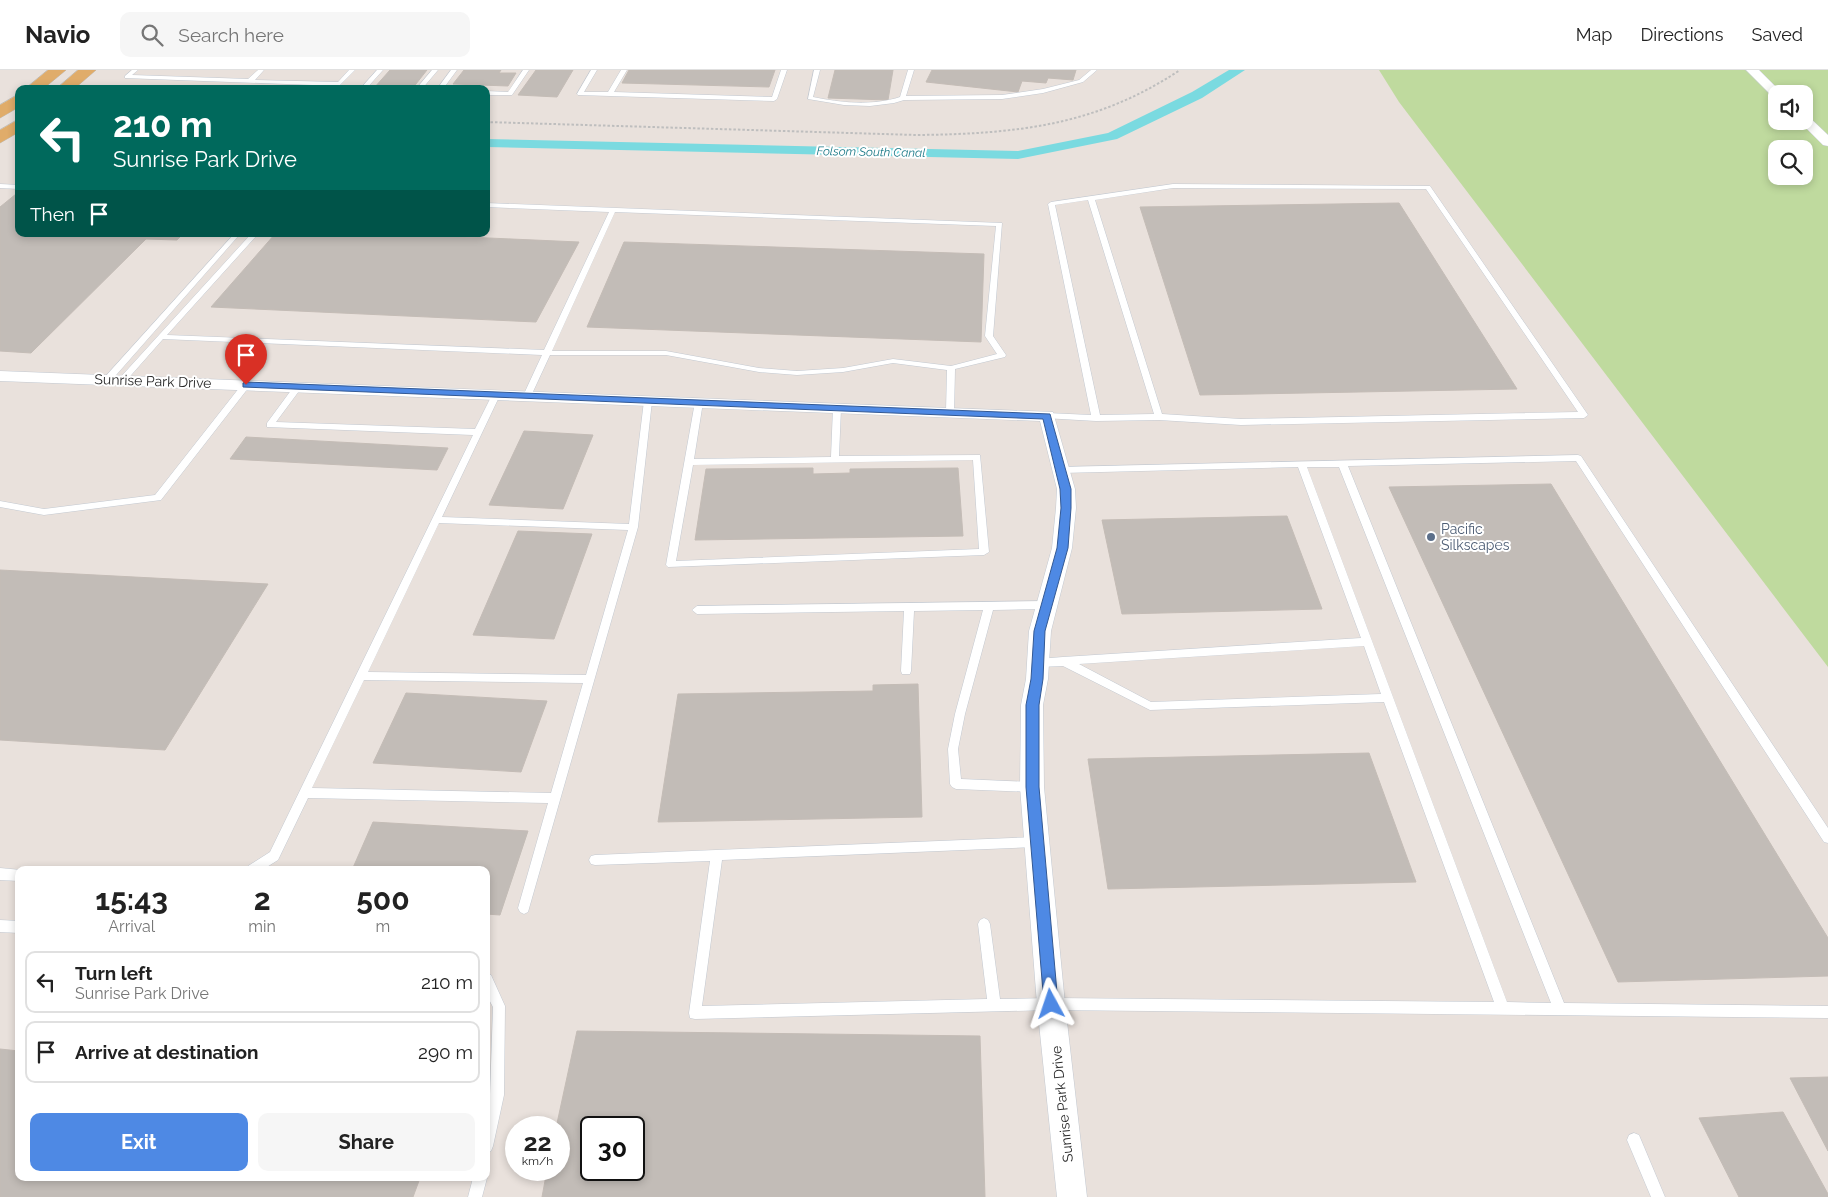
<!DOCTYPE html>
<html lang="en">
<head>
<meta charset="utf-8">
<style>
  :root { --surface:#fff; --page:#f6f6f6; --text:#222; --muted:#767676; --line:#e0e0e0; --accent:#4e89e4 }
  body { margin:0; font-family:Raleway,sans-serif; background:var(--page); color:var(--text); height:100vh; display:flex; flex-direction:column; font-size:19px; white-space:nowrap }
  * { box-sizing:border-box; margin:0 }
  p { font-size:16px; color:var(--muted) }
  .icon { flex:none; width:28px; height:28px; fill:none; stroke:currentColor; stroke-width:2; stroke-linecap:round; stroke-linejoin:round }
  .map { position:relative; flex:1; overflow:hidden }
  .sheet { position:absolute; left:15px; top:796px; width:475px; height:315px; display:flex; flex-direction:column; background:var(--surface); border-radius:10px; box-shadow:0 2px 8px #0003 }
  .sheet>* { flex:none }
  .top-card { position:absolute; left:15px; top:15px; width:475px; height:152px; border-radius:10px; box-shadow:0 2px 8px #0003; background:#00695c; color:#fff; overflow:hidden }
  .tools { position:absolute; left:1768px; top:15px; display:grid; gap:10px }
  .tools a { display:grid; place-items:center; width:45px; height:45px; border-radius:10px; background:var(--surface); box-shadow:0 2px 8px #0003; font-size:25px }
  .speed { position:absolute; left:505px; top:1046px; display:flex; gap:10px; font-size:25px; font-weight:700; text-align:center }
  .speed>* { display:grid; place-content:center; width:65px; height:65px; border-radius:50%; background:var(--surface); box-shadow:0 2px 8px #0003; line-height:1 }
  .speed small { font-size:12px; font-weight:400 }
  .speed .limit { border:2px solid #111; border-radius:8px; background:#fff; color:#111 }
  .pin { position:absolute; display:grid; place-items:center; width:42px; height:42px; color:#fff; margin:-51px -21px; border-radius:50% 50% 50% 0; rotate:-45deg; box-shadow:0 0 5px #0007 }
  .pin .icon { rotate:45deg }
  .me { position:absolute; width:55px; margin:-28px; rotate:355deg; stroke-linejoin:round; filter:drop-shadow(0 0 4px #0008) }
  .turn { display:flex; align-items:center; gap:18px; height:105px; padding:0 15px; font-size:22px }
  .turn .icon { width:65px; height:65px; stroke-width:2.5 }
  .turn b { display:block; font-size:35px; line-height:42px }
  .then { display:flex; align-items:center; height:48px; padding:0 15px; background:#0003; gap:10px; font-size:19px }
  .eta { display:flex; justify-content:space-evenly; align-items:center; height:85px; text-align:center }
  .eta b { font-size:30px; font-weight:700; line-height:35px }
  .action { display:flex; gap:10px; margin-top:auto; padding:10px 15px }
  .action a { flex:1; height:58px; border-radius:10px; background:var(--accent); color:#fff; font-size:20px; font-weight:700; line-height:58px; text-align:center }
  .action a+a { background:var(--page); color:var(--text) }
  ul { padding:0; list-style:none }
  li { display:flex; align-items:center; gap:15px; height:62px; margin:0 10px 8px; padding:0 5px; border:2px solid var(--line); border-radius:10px }
  li div { flex:1 }
  li b { display:block; font-size:19px }
  li em { font-style:normal }
  header { display:flex; align-items:center; gap:30px; box-sizing:border-box; height:70px; padding:0 25px; background:var(--surface); border-bottom:1px solid var(--line) }
  header strong { font-size:24px }
  nav { display:flex; gap:28px; margin-inline-start:auto; font-size:18px }
  .search { width:350px; height:45px; background:var(--page); display:flex; align-items:center; gap:12px; box-sizing:border-box; padding:0 18px; border-radius:10px; color:var(--muted); font-size:19px }
  .map>svg:first-child { display:block }
  .green { fill:#bfda9e; fill-rule:evenodd }
  .lines { fill:none; stroke-linecap:round; stroke-linejoin:round }
  .canal { fill:#7adae0; fill-rule:evenodd }
  .building { fill:#c2bcb7; stroke:#c4bcb6; fill-rule:evenodd }
  .lane-casing { stroke:#c3c9d1; stroke-width:1 }
  .street-casing { stroke:#c3c9d1; stroke-width:1 }
  .primary-casing { stroke:#bebebe; stroke-width:1 }
  .path { stroke:#bebebe; stroke-width:2; stroke-dasharray:2.5 2; stroke-linecap:butt }
  .lane { fill:#fff; fill-rule:evenodd }
  .street { fill:#fff; fill-rule:evenodd }
  .primary { fill:#e0ac6a; fill-rule:evenodd }
  .route { fill:#4e89e4; stroke:#335994 }
  .service-dot { fill:#5c6f8a; stroke:#fff; stroke-width:2 }
  .labels { text-anchor:middle; stroke-width:4; stroke-linejoin:round; paint-order:stroke }
  .far-water-label { font-size:12px; font-style:italic; fill:#1c7a88; stroke:#fff }
  .street-label { font-size:14px; fill:#282828; stroke:#fff }
  .service-label { font-size:14px; fill:#4e5e75; stroke:#fff; text-anchor:start }
</style>
</head>
<body>
<header>
<strong>Navio</strong>
<div class="search"><svg class="icon" aria-label="search" viewBox="0 0 24 24"><circle cx="10" cy="10" r="6"/><path d="M15 15l6 6"/></svg>Search here</div>
<nav><a>Map</a><a>Directions</a><a>Saved</a></nav>
</header>
<div class="map">
<svg width="1828" height="1127" viewBox="0 0 1828 1127">
  <rect width="100%" height="100%" fill="#e9e1dc"/>
  <path class="green" d="M1379 0H1828V597L1399 32ZM1776 24H1804V51H1776ZM1776 79H1804V106H1776Z"/>
  <g class="lines">
    <path class="canal" d="M1229 0H1245L1202 28 1117 69 1018 89 486 77V69L1018 81 1108 63 1192 22Z"/>
  </g>
  <g class="building">
    <path d="M390 0H427L412 19 374 18Z"/>
    <path d="M464 0H501L499 3H516L508 16 453 14Z"/>
    <path d="M536 0H573L557 27 518 25Z"/>
    <path d="M629 0H775L769 17 622 13Z"/>
    <path d="M835 0H893L888 30 828 28Z"/>
    <path d="M932 0H1076L1073 10 1048 8 1046 13 1022 11 1018 22 926 12Z"/>
    <path d="M16 124H19V164H183L177 170 146 169 31 283 0 281V137Z"/>
    <path d="M1399 133 1517 319 1200 325 1140 137Z"/>
    <path d="M275 164H398L579 172 536 252 211 237Z"/>
    <path d="M624 172 984 184 981 272 587 257Z"/>
    <path d="M524 361 593 365 563 439 489 435Z"/>
    <path d="M246 367 448 378 437 400 230 389Z"/>
    <path d="M813 398V404L850 403V399L958 398 963 466 695 470 706 399Z"/>
    <path d="M1551 414 1828 868V906L1618 912 1389 417Z"/>
    <path d="M1287 446 1322 539 1122 544 1102 450Z"/>
    <path d="M518 461 592 464 554 569 473 565Z"/>
    <path d="M0 500 268 514 165 680 0 670Z"/>
    <path d="M918 614 922 747 658 752 678 624 873 621V615Z"/>
    <path d="M406 623 547 631 521 702 373 693Z"/>
    <path d="M1369 683 1416 812 1108 819 1088 689Z"/>
    <path d="M373 752 528 761 500 845 486 844V800H352Z"/>
    <path d="M577 961 980 966 985 1127H542L547 1100H559V1058H556ZM591 1058H634V1100H591Z"/>
    <path d="M0 979 19 981V1108H420L413 1127H0Z"/>
    <path d="M1828 1007V1081L1790 1008Z"/>
    <path d="M1783 1042 1828 1124V1127H1739L1699 1048Z"/>
  </g>
  <g class="lines">
    <defs>
      <g id="lane">
        <path d="M132 0H138L132 5 248 9 258 0H264L255 10 338 12 349 0H355L339 16 125 8V6Z"/>
        <path d="M377 0H383L366 19H360Z"/>
        <path d="M432 0H438L422 19H416Z"/>
        <path d="M451 0H457L443 19H437Z"/>
        <path d="M523 0H529L512 25H486V21L508 22Z"/>
        <path d="M591 0H597L584 22H608L621 0H627L614 22 772 27 781 0H787L777 29 774 31 578 25 577 24Z"/>
        <path d="M814 0H820L813 27C841 33 873 36 900 27L908 0H914L906 26 1002 25 1043 19 1079 10 1091 0H1097L1083 12 1043 23 1002 29 904 30 894 33 870 36 844 35 808 29Z"/>
        <path d="M0 114 19 115V119L0 118Z"/>
        <path d="M1173 114 1430 116 1588 345 1584 348 1241 355 1159 350 1096 351 1044 348V344L1047 343 1091 345 1048 134 1051 132ZM1173 118 1426 119 1578 342 1241 349 1162 344 1095 130ZM1088 130 1154 344 1100 345 1055 135Z"/>
        <path d="M486 133 1002 153 993 266 1006 285 1005 287 955 299 954 342 950 345 946 342 947 300 893 293 843 302 797 305 759 302 666 285H550L531 326 527 329 523 326 542 285 163 269 125 312H119L118 310 251 164H258L167 265 544 280 609 142 486 137ZM615 142 996 156 985 266 997 284 951 296 893 289 843 298 797 301 759 298 666 281H552Z"/>
        <path d="M234 164H240L110 312H104V308Z"/>
        <path d="M246 312 249 313V317L161 430 44 445 0 437V431L44 439 155 425 243 313Z"/>
        <path d="M298 314 302 317 276 352 475 359 493 323H499L500 325 442 447 629 454 644 331 648 328 652 331 638 457 528 842 524 844 520 842 518 838 548 733 308 728 278 790 262 800H246L248 796 270 782 473 365 267 357V353L295 315ZM439 453 628 460 586 605 368 602ZM364 610 583 613 551 723 312 718Z"/>
        <path d="M699 329 703 332 694 389 831 387 833 338 837 335 841 338 839 386 980 385 989 482 984 485 668 497 666 495 695 332ZM973 390 979 479 676 491 693 395Z"/>
        <path d="M1578 385 1581 386 1828 758V773L1824 772 1576 391 1348 396 1564 933 1828 936V948L1051 940 695 949 690 948 689 943 710 791 595 795 591 794 589 790 591 786 595 785 1036 767 1040 768 1042 772 1040 776 1036 777 722 790 702 936 987 929 978 854 980 850 984 848 988 850 990 854 1000 929 1051 928 1494 932 1384 632 1150 640 1063 596 1038 597 1034 596 1033 593 1034 590 1038 589 1063 587 1361 568 1298 397 1061 403 1057 400 1061 397ZM1307 397H1339L1551 933 1507 932ZM1364 576 1381 624 1151 632 1079 594Z"/>
        <path d="M1045 531 1050 535 1045 539 993 540 965 644 958 679 961 709 1032 712 1036 713 1038 717 1036 721 1032 722 956 719 952 717 950 714 948 679 955 644 983 540 914 541 911 601 910 604H902L901 601 904 541 697 544 692 540 697 536Z"/>
        <path d="M0 798 21 800H19V811L0 810Z"/>
        <path d="M0 850 19 851V863L0 862Z"/>
        <path d="M486 904 491 905 505 936 504 1025 493 1076 491 1081 486 1083V1043L490 1025 493 937 486 924Z"/>
        <path d="M1634 1063 1639 1065 1665 1127H1651L1627 1070 1629 1065Z"/>
        <path d="M486 1106 487 1108 482 1127H468L473 1108H486Z"/>
      </g>
      <g id="street">
        <path d="M1746 0H1759L1783 24H1776V27H1773Z"/>
        <path d="M1804 45 1808 46 1828 65V76L1823 75 1800 52 1804 51Z"/>
        <path d="M0 301 1053 342 1075 419 1076 438 1072 478 1051 561 1048 609 1043 635 1044 717 1065 934 1087 1127H1057L1037 934 1020 717 1021 635 1026 609 1029 561 1052 478 1056 438 1057 419 1040 351 0 311Z"/>
      </g>
      <g id="primary">
        <path d="M48 0H66L43 19H25Z"/>
        <path d="M78 0H96L74 19H56Z"/>
        <path d="M19 24V37L0 48V35Z"/>
        <path d="M19 49V62L0 73V60Z"/>
      </g>
    </defs>
    <use href="#lane" class="lane-casing"/>
    <use href="#street" class="street-casing"/>
    <use href="#primary" class="primary-casing"/>
    <path class="path" d="M486 52 916 65C1015 64 1096 56 1180 0"/>
    <use href="#lane" class="lane"/>
    <use href="#street" class="street"/>
    <use href="#primary" class="primary"/>
  </g>
  <path class="route" d="M246 312 1050 344 1071 419V438L1068 478 1045 561 1043 609 1039 635V717L1058 934 1056 939 1051 941 1046 939 1044 934 1026 717V635L1031 609 1034 561 1057 478 1061 438 1060 419 1043 349 243 317V313Z"/>
  <circle class="service-dot" cx="1431" cy="467" r="5"/>
  <g class="labels">
    <g class="far-water-label">
      <text transform="translate(871 82) rotate(1)" y="4">Folsom South Canal</text>
    </g>
    <g class="street-label">
      <text transform="translate(153 311) rotate(2)" y="5">Sunrise Park Drive</text>
      <text transform="translate(1062 1034) rotate(-96)" y="5">Sunrise Park Drive</text>
    </g>
    <g class="service-label">
      <text x="1441" y="464">Pacific<tspan x="1441" dy="16">Silkscapes</tspan></text>
    </g>
  </g>
</svg>
<div class="tools">
<a><svg class="icon" aria-label="sound" viewBox="0 0 24 24"><path d="M4 9h4l5-4v14l-5-4H4zM17 9q2 3 0 6"/></svg></a>
<a><svg class="icon" aria-label="search" viewBox="0 0 24 24"><circle cx="10" cy="10" r="6"/><path d="M15 15l6 6"/></svg></a>
</div>
<div class="speed"><div>22<small>km/h</small></div><div class="limit">30</div></div>
<div class="pin" style="left:246px;top:315px;background:#d93025"><svg class="icon" aria-label="arrive" viewBox="0 0 24 24"><path d="M6 21V4h12l-3 4 3 4H6"/></svg></div>
<svg class="me" style="left:1051px;top:934px" viewBox="-20 -20 40 40"><path d="M0-17L14 15 0 8-14 15z" fill="#4e89e4" stroke="#fff" stroke-width="4"/></svg>
<div class="top-card">
<div class="turn"><svg class="icon" aria-label="left" viewBox="0 0 24 24"><path d="M17 20v-9H6M10 6l-5 5 5 5"/></svg><div><b>210 m</b>Sunrise Park Drive</div></div>
<div class="then">Then<svg class="icon" aria-label="arrive" viewBox="0 0 24 24"><path d="M6 21V4h12l-3 4 3 4H6"/></svg></div>
</div>
<section class="sheet">
<div class="eta">
<div><b>15:43</b><p>Arrival</p></div>
<div><b>2</b><p>min</p></div>
<div><b>500</b><p>m</p></div>
</div>
<ul>
<li><svg class="icon" aria-label="left" viewBox="0 0 24 24"><path d="M17 20v-9H6M10 6l-5 5 5 5"/></svg><div><b>Turn left</b><p>Sunrise Park Drive</p></div><em>210 m</em></li>
<li><svg class="icon" aria-label="arrive" viewBox="0 0 24 24"><path d="M6 21V4h12l-3 4 3 4H6"/></svg><div><b>Arrive at destination</b></div><em>290 m</em></li>
</ul>
<div class="action"><a>Exit</a><a>Share</a></div>
</section>
</div>
</body>
</html>
